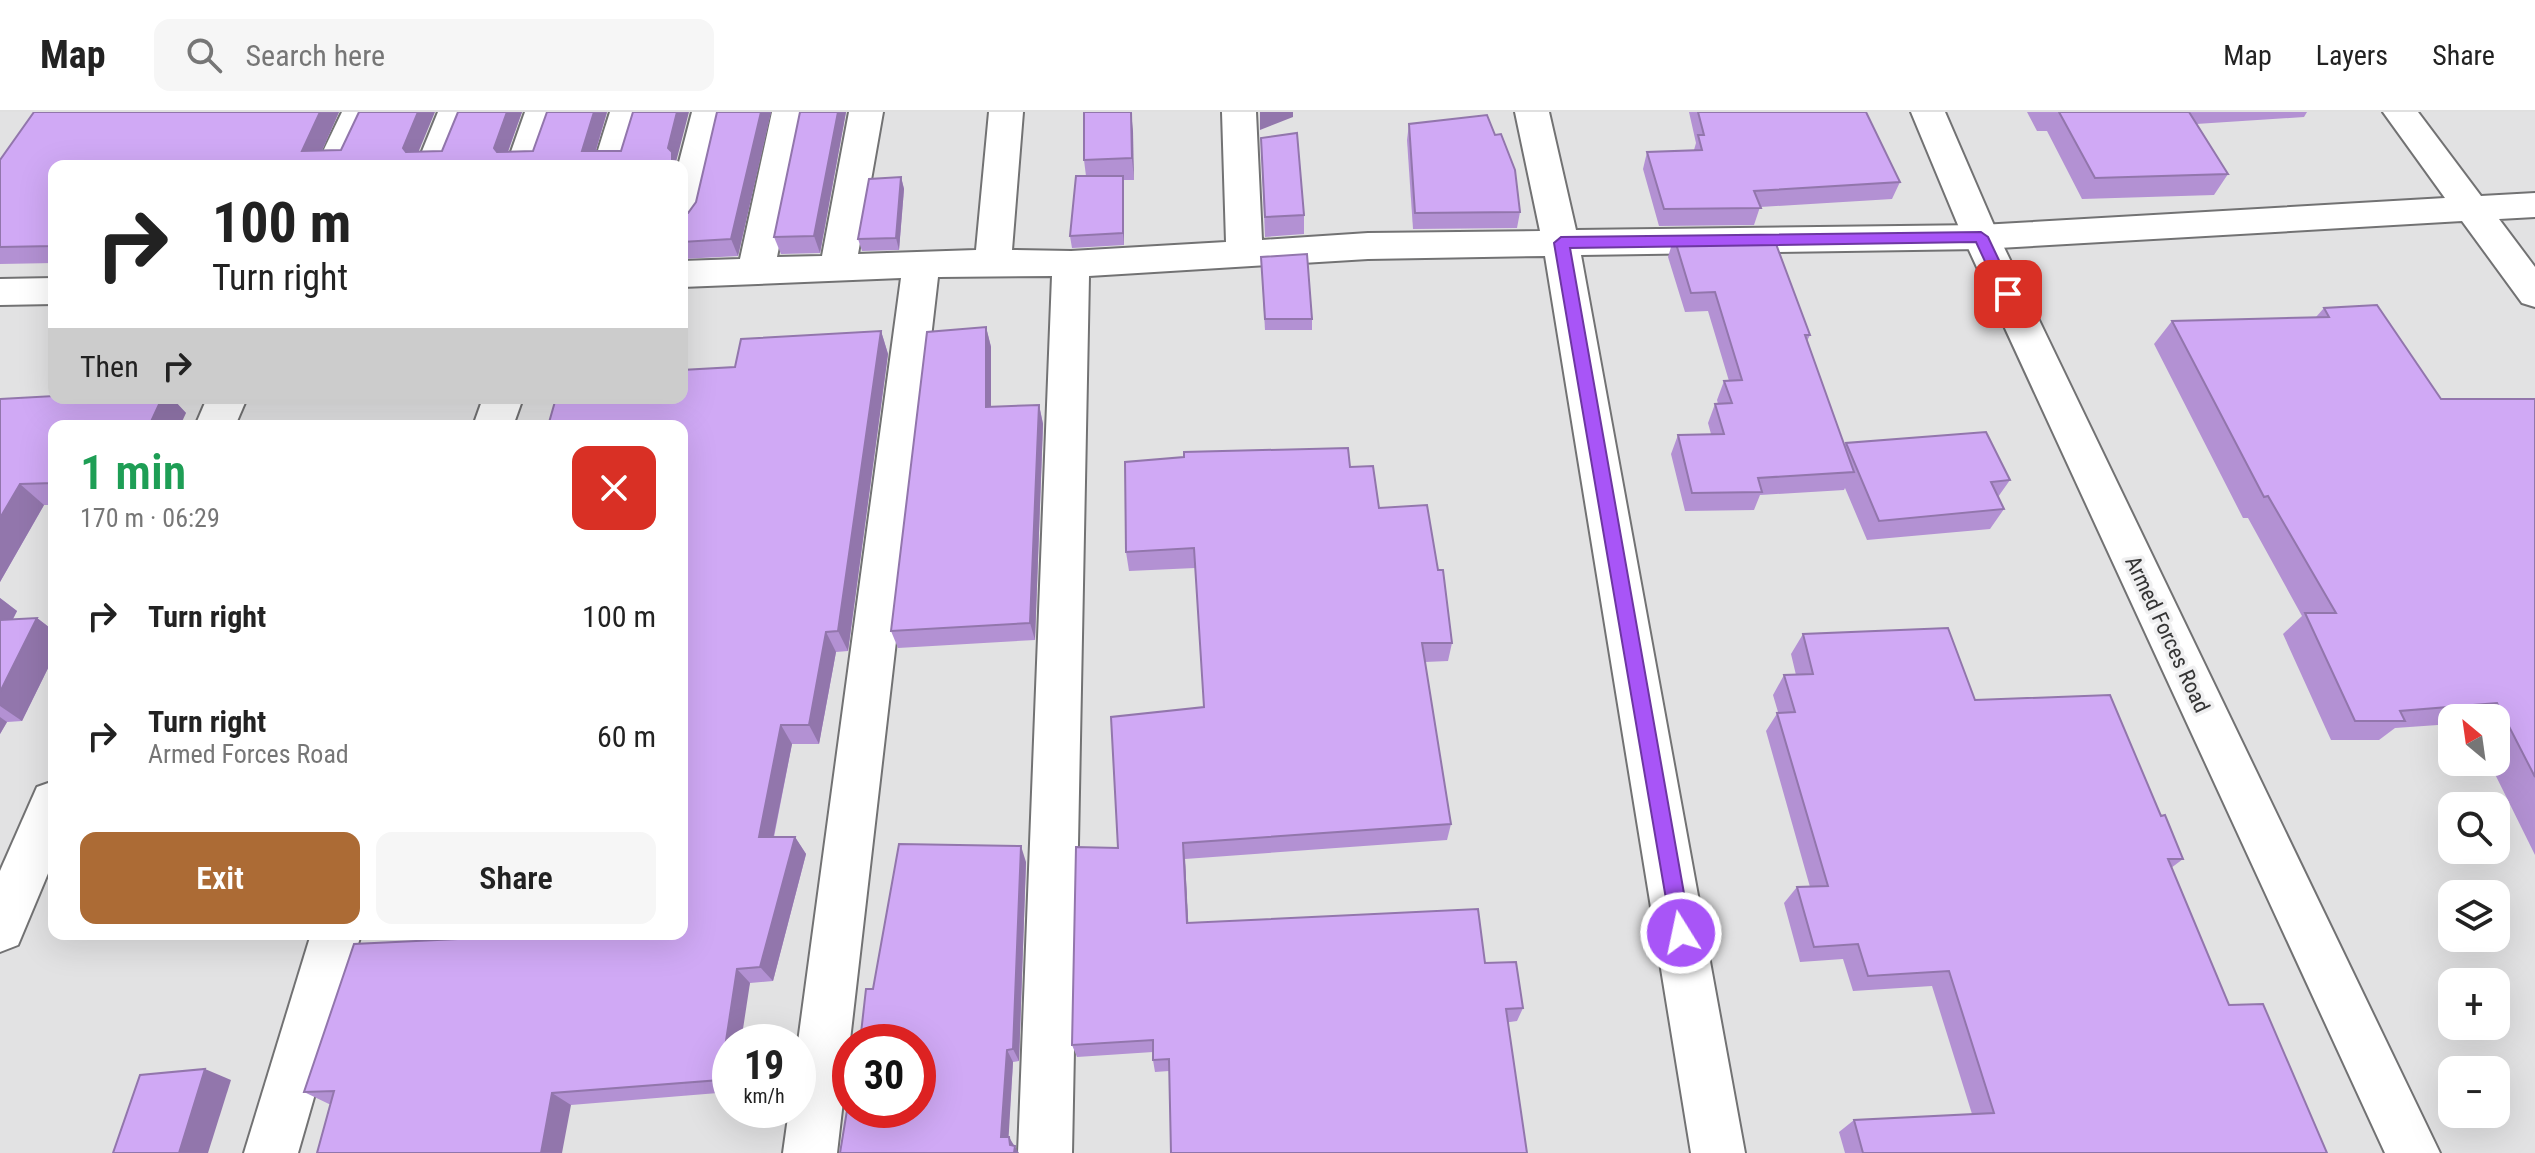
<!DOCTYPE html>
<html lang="en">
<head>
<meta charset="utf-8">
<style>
  :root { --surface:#fff; --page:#f6f6f6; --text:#222; --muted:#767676; --line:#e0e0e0; --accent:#ac6b35 }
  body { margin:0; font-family:"Roboto Condensed",sans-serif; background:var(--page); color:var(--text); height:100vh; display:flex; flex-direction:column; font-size:30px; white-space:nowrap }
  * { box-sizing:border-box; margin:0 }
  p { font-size:26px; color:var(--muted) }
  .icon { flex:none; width:44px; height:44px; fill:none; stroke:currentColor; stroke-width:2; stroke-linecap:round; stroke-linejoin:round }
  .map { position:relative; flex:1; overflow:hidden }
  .panel { position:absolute; left:48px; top:308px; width:640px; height:520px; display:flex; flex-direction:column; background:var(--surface); border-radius:16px; box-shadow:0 8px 32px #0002 }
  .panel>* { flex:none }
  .hud { position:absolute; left:48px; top:48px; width:640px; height:244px; border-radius:16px; box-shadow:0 8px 32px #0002; background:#fff; color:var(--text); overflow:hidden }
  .needle { width:52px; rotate:331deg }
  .fabs { position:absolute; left:2438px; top:592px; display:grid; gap:16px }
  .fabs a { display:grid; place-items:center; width:72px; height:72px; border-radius:16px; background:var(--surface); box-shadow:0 8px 32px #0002; font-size:40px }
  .speed { position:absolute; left:712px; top:912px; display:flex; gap:16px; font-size:40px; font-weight:700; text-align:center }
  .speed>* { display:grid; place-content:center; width:104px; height:104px; border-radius:50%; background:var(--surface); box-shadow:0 8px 32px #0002; line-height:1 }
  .speed small { font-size:20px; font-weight:400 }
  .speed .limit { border:12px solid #d22; background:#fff; color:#111 }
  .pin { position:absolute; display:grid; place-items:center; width:68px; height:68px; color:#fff; margin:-34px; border-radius:16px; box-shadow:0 4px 12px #0006 }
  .me { position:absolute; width:88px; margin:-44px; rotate:350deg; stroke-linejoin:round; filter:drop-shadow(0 0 6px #0008) }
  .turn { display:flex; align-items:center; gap:28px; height:168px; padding:0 32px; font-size:36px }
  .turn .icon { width:104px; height:104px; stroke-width:2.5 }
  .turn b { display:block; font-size:56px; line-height:68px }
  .then { display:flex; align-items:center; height:76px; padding:0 32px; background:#0003; gap:16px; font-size:30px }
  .round { display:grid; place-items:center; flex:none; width:84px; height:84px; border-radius:16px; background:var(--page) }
  .overview { display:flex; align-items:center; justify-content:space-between; height:136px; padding:0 32px }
  h1 { font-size:48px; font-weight:600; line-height:60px; color:#1e9e55 }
  .primary-button { display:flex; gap:16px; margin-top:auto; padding:16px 32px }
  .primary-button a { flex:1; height:92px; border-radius:16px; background:var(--accent); color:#fff; font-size:32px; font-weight:600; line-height:92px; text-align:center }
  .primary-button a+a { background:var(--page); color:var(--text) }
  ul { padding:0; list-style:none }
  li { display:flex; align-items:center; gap:24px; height:120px; padding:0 32px }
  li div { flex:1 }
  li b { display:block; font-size:30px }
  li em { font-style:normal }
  header { display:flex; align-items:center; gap:48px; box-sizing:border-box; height:112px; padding:0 40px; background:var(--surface); border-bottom:2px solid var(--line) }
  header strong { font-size:38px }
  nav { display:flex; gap:44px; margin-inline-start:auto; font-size:28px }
  .search { width:560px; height:72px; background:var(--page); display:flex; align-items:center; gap:20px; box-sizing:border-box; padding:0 28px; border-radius:16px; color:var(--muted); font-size:30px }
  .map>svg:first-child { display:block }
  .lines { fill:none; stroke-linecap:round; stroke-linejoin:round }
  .street-casing { stroke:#727273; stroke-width:4 }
  .secondary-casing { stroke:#727273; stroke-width:4 }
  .street { fill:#fff; fill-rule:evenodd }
  .secondary { fill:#fff; fill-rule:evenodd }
  .wall { fill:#b391d3 }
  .shaded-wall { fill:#9276ac }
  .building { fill:#d0a9f5; stroke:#9276ac; stroke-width:2 }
  .route { fill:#a855f7; stroke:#6d37a1; stroke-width:2 }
  .labels { text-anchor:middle; stroke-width:7; stroke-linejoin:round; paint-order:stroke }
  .street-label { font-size:22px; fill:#343434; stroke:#efeff0 }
</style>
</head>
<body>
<header>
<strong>Map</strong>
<div class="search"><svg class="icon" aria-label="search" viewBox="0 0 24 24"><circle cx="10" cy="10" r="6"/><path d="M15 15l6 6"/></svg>Search here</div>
<nav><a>Map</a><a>Layers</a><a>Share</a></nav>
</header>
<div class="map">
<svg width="2535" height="1041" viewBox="0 0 2535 1041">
  <rect width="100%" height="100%" fill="#e2e2e3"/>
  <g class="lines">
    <defs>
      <g id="street">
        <path d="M342 0H376L350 54H316Z"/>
        <path d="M438 0H472L450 54H416Z"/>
        <path d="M525 0H559L540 54H506Z"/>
        <path d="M610 0H644L627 54H593Z"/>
        <path d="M692 0H726L700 106 695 115 682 118V54H678Z"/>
        <path d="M772 0H806L777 145 822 144 849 0H883L858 142 976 138 989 0H1023L1012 138 1071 139 1226 130 1222 0H1256L1262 128 1368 121 1540 119 1515 0H1549L1576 118 1981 113 2445 86 2383 0H2418L2481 84 2535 81V105L2499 107 2535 155V195L2522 191 2462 109 1981 137 1581 143 1745 1041H1691L1545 144 1368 147 1089 164 1072 1041H1018L1052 164 938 165 837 1041H783L789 998H798V930L901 166 682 175V149L740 147Z"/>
        <path d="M54 166V192L0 193V167Z"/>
        <path d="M207 286H247L235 314H195Z"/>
        <path d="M483 286H523L513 314H473Z"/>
        <path d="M54 669V747L18 833 0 840V759L37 675Z"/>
        <path d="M311 822H361L298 1041H244Z"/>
      </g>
      <path id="secondary" d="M1911 0H1945L1999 125 2440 1041H2385L1963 125Z"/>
    </defs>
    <use href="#street" class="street-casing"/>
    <use href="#secondary" class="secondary-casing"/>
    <use href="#street" class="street"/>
    <use href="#secondary" class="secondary"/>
  </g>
  <g class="wall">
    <path d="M34 0H339L322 39 419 40 442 39 458 0H522L508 40 533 39 607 0 596 39 676 50 54 54V151L0 152V48Z"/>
    <path d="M717 0H771L738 144 682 147V102L688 101 696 90Z"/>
    <path d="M800 0H846L820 141 781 142 774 125Z"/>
    <path d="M1131 0 1134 68H1123L1124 133 1072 136 1070 124 1086 64 1084 48Z"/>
    <path d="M1689 0H1866L1900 70 1892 87 1760 95 1754 113 1659 114 1643 57 1647 40 1694 38 1696 31Z"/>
    <path d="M2027 0H2307L2304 5 2196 12 2228 62 2214 83 2082 87 2047 19H2037Z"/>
    <path d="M1409 12 1520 100 1517 116 1413 117 1407 28Z"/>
    <path d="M1261 26 1304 103V122L1265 125Z"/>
    <path d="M901 65 904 77 899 138 862 139 858 127Z"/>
    <path d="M1674 125 1810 223 1807 229 1844 333 1846 331 2010 368 1998 385 2004 397 1990 417 1867 428 1845 376 1844 378 1760 383 1754 398 1685 399 1671 342 1678 323 1711 322 1708 311 1715 292H1718L1717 288 1724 269H1729L1708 199 1685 200 1668 145Z"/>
    <path d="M1261 145 1312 207V218H1265Z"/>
    <path d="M2324 196 2441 287H2535V743L2489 650H2496V606H2452V612L2395 616 2379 628H2331L2283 522 2302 504 2248 406H2243L2154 232 2172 209 2316 205Z"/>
    <path d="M986 215 991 235V295L1039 293 1043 312 1035 528 898 536 891 519Z"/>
    <path d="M881 219 888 242 848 539 836 540 819 632H792L774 725H795L806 742 773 869 750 871 730 930V980L571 993 329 992 304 980 682 822 735 255Z"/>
    <path d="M172 286 186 301 54 314V393H44L0 470V287Z"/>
    <path d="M1350 355 1379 396 1438 458 1452 531 1448 549 1425 550 1451 712 1447 728 1185 747 1188 811 1485 851 1523 896 1517 909 1169 959 1155 960 1153 948V940L1077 945 1072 933 1118 736 1204 595 1195 456 1129 459 1126 440Z"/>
    <path d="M0 486 17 499 13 507 37 506 54 519V544L22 609 7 610 0 622Z"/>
    <path d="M1803 522 1975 588 2161 704 2183 747 2171 756 2229 893 2327 1041H1845L1839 1020 1854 1008 1972 1002 1932 874 1853 879 1843 847 1800 850 1784 791 1797 775H1810L1766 619 1778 600 1773 583 1784 563H1796L1791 542Z"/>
    <path d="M1026 750 1019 949 1013 950 1008 1025 1014 1034 918 998 873 877Z"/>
  </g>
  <g class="shaded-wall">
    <path d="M320 0H339L315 54 302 39Z"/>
    <path d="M418 0H435L413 53 403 36Z"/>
    <path d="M507 0H522L503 53 494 36Z"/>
    <path d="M594 0H607L591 54 582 39Z"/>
    <path d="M677 0H689L676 50 678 54H672L668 36Z"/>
    <path d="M761 0H771L738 144 731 127Z"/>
    <path d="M838 0H846L820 141 814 124Z"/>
    <path d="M1131 0 1133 19 1134 68 1132 46Z"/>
    <path d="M1260 0H1293V5L1260 18Z"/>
    <path d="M1123 64 1124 76V133L1123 121Z"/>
    <path d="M901 65 904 77 899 138 896 126Z"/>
    <path d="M986 215 991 235V314L986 295Z"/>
    <path d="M881 219 888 242 848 539 838 519Z"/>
    <path d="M162 286H172L186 301 180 314H149Z"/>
    <path d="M1039 293 1043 312 1035 528 1030 511Z"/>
    <path d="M20 372 44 393 0 470V406Z"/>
    <path d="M0 486 17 499 2 528 0 527Z"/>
    <path d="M37 506 54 519V544L22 609 0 594V580Z"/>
    <path d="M826 520 836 540 819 632 809 613Z"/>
    <path d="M0 605 7 610 0 622Z"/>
    <path d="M781 613 792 632 770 742 759 725Z"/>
    <path d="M795 725 806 742 773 869 760 855Z"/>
    <path d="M1183 731 1185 747 1189 825 1187 811Z"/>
    <path d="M1021 734 1026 750 1019 949 1013 937Z"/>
    <path d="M737 857 750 871 741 930H730V976L720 968Z"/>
    <path d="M1007 938 1013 950 1008 1035 1001 1025Z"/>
    <path d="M205 957 231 968 208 1041H179Z"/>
    <path d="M552 981 571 993 562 1041H541Z"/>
    <path d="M1009 1025 1015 1035 1019 1041H1014L1010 1033Z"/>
  </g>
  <g class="building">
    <path d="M34 0H320L302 39 341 38 359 0H418L403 36 406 40 442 39 458 0H507L494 36 497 40 533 39 547 0H594L582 39H621L633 0H677L668 36 672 40V54H54V134L0 135V48Z"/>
    <path d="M717 0H761L731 127 682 130V102L688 101 696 90Z"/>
    <path d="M800 0H838L814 124 774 125Z"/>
    <path d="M1084 0H1131L1132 46 1084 48Z"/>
    <path d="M1698 0H1866L1900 70 1754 79 1761 96 1664 97 1647 40 1702 38 1698 23H1704Z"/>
    <path d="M2059 0H2189L2228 62 2095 66Z"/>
    <path d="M1487 3 1495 23 1501 22 1515 58 1520 100 1415 101 1409 12Z"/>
    <path d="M1297 21 1304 103 1265 105 1261 26Z"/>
    <path d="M1076 64H1123V121L1070 124Z"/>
    <path d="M901 65 896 126 858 127 869 67Z"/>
    <path d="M1773 124 1810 223H1805L1854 360 1758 366 1762 380 1692 381 1678 323 1724 322 1715 292 1732 291 1724 269 1742 268 1715 180 1691 181 1674 125Z"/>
    <path d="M1307 142 1312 207H1265L1261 145Z"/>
    <path d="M2377 193 2441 287H2535V665L2497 591 2400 599 2405 609H2355L2305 501H2336L2268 384 2264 385 2172 209 2329 205 2324 196Z"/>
    <path d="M986 215V295L1039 293 1030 511 891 519 927 220Z"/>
    <path d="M881 219 838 519 826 520 809 613H781L759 725H795L760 855 737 857 720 968 552 981 541 1041H317L334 979 304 980 354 832 560 822H682V314H548L556 286H682V258L735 255 741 227Z"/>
    <path d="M54 284V286H162L149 314H54V371L20 372 0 406V287Z"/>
    <path d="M1986 320 2010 368 1991 370 2004 397 1879 409 1846 331Z"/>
    <path d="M1348 336 1350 355 1373 354 1379 396 1427 393 1438 458H1443L1452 531H1422L1451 712 1183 731 1187 811 1478 797 1485 851 1516 850 1523 896 1506 897 1527 1041H1171L1169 947 1153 948V928L1072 933 1076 735 1118 736 1111 605 1204 595 1194 436 1126 440 1125 350 1184 345V340Z"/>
    <path d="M37 506 0 580V508Z"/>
    <path d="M1948 516 1975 588 2110 583 2161 704 2165 703 2183 747H2168L2229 893 2263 892 2327 1041H1863L1854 1008 1994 1001 1949 859 1868 864 1858 832 1814 835 1797 775 1828 774 1777 601 1795 600 1784 563 1813 562 1803 522Z"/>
    <path d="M899 732 1021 734 1013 937 1007 938 1001 1025H1009L1010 1033 1015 1034 1014 1041H840L850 980V998H918V930H860L866 877H873Z"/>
    <path d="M205 957 179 1041H113L140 963Z"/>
  </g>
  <path class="route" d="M1981 120 1988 125 2015 182 2013 186H2002L1976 130 1570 136 1691 821 1688 828 1681 831 1673 828 1554 131 1561 125Z"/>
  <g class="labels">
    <g class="street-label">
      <text transform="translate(2168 522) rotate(65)" y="8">Armed Forces Road</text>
    </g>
  </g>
</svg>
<div class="fabs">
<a><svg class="needle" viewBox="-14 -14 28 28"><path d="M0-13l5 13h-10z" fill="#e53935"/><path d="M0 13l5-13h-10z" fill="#767676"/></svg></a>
<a><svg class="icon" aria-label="search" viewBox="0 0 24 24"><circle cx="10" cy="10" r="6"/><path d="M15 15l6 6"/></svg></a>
<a><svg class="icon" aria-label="layers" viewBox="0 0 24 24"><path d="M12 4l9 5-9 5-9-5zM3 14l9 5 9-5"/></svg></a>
<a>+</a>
<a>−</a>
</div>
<div class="speed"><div>19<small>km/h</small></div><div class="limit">30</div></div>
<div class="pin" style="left:2008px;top:182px;background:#d93025"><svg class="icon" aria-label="arrive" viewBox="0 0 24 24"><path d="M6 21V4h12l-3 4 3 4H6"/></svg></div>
<svg class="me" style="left:1681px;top:821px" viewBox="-20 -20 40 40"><circle r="17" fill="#a855f7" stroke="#fff" stroke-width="3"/><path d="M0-11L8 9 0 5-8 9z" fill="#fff"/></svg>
<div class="hud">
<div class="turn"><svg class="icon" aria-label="right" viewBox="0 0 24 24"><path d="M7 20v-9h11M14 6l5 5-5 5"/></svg><div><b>100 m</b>Turn right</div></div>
<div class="then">Then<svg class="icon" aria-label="right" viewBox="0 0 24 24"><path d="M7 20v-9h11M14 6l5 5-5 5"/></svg></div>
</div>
<section class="panel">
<div class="overview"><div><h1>1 min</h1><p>170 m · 06:29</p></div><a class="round" style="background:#d93025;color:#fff"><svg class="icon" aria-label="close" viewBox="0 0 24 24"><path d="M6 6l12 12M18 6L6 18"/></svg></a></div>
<ul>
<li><svg class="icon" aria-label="right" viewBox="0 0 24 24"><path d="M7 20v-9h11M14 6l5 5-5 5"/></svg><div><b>Turn right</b></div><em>100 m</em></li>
<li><svg class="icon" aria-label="right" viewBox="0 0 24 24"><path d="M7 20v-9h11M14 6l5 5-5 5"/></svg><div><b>Turn right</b><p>Armed Forces Road</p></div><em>60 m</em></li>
</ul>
<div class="primary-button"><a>Exit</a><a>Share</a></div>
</section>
</div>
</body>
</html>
